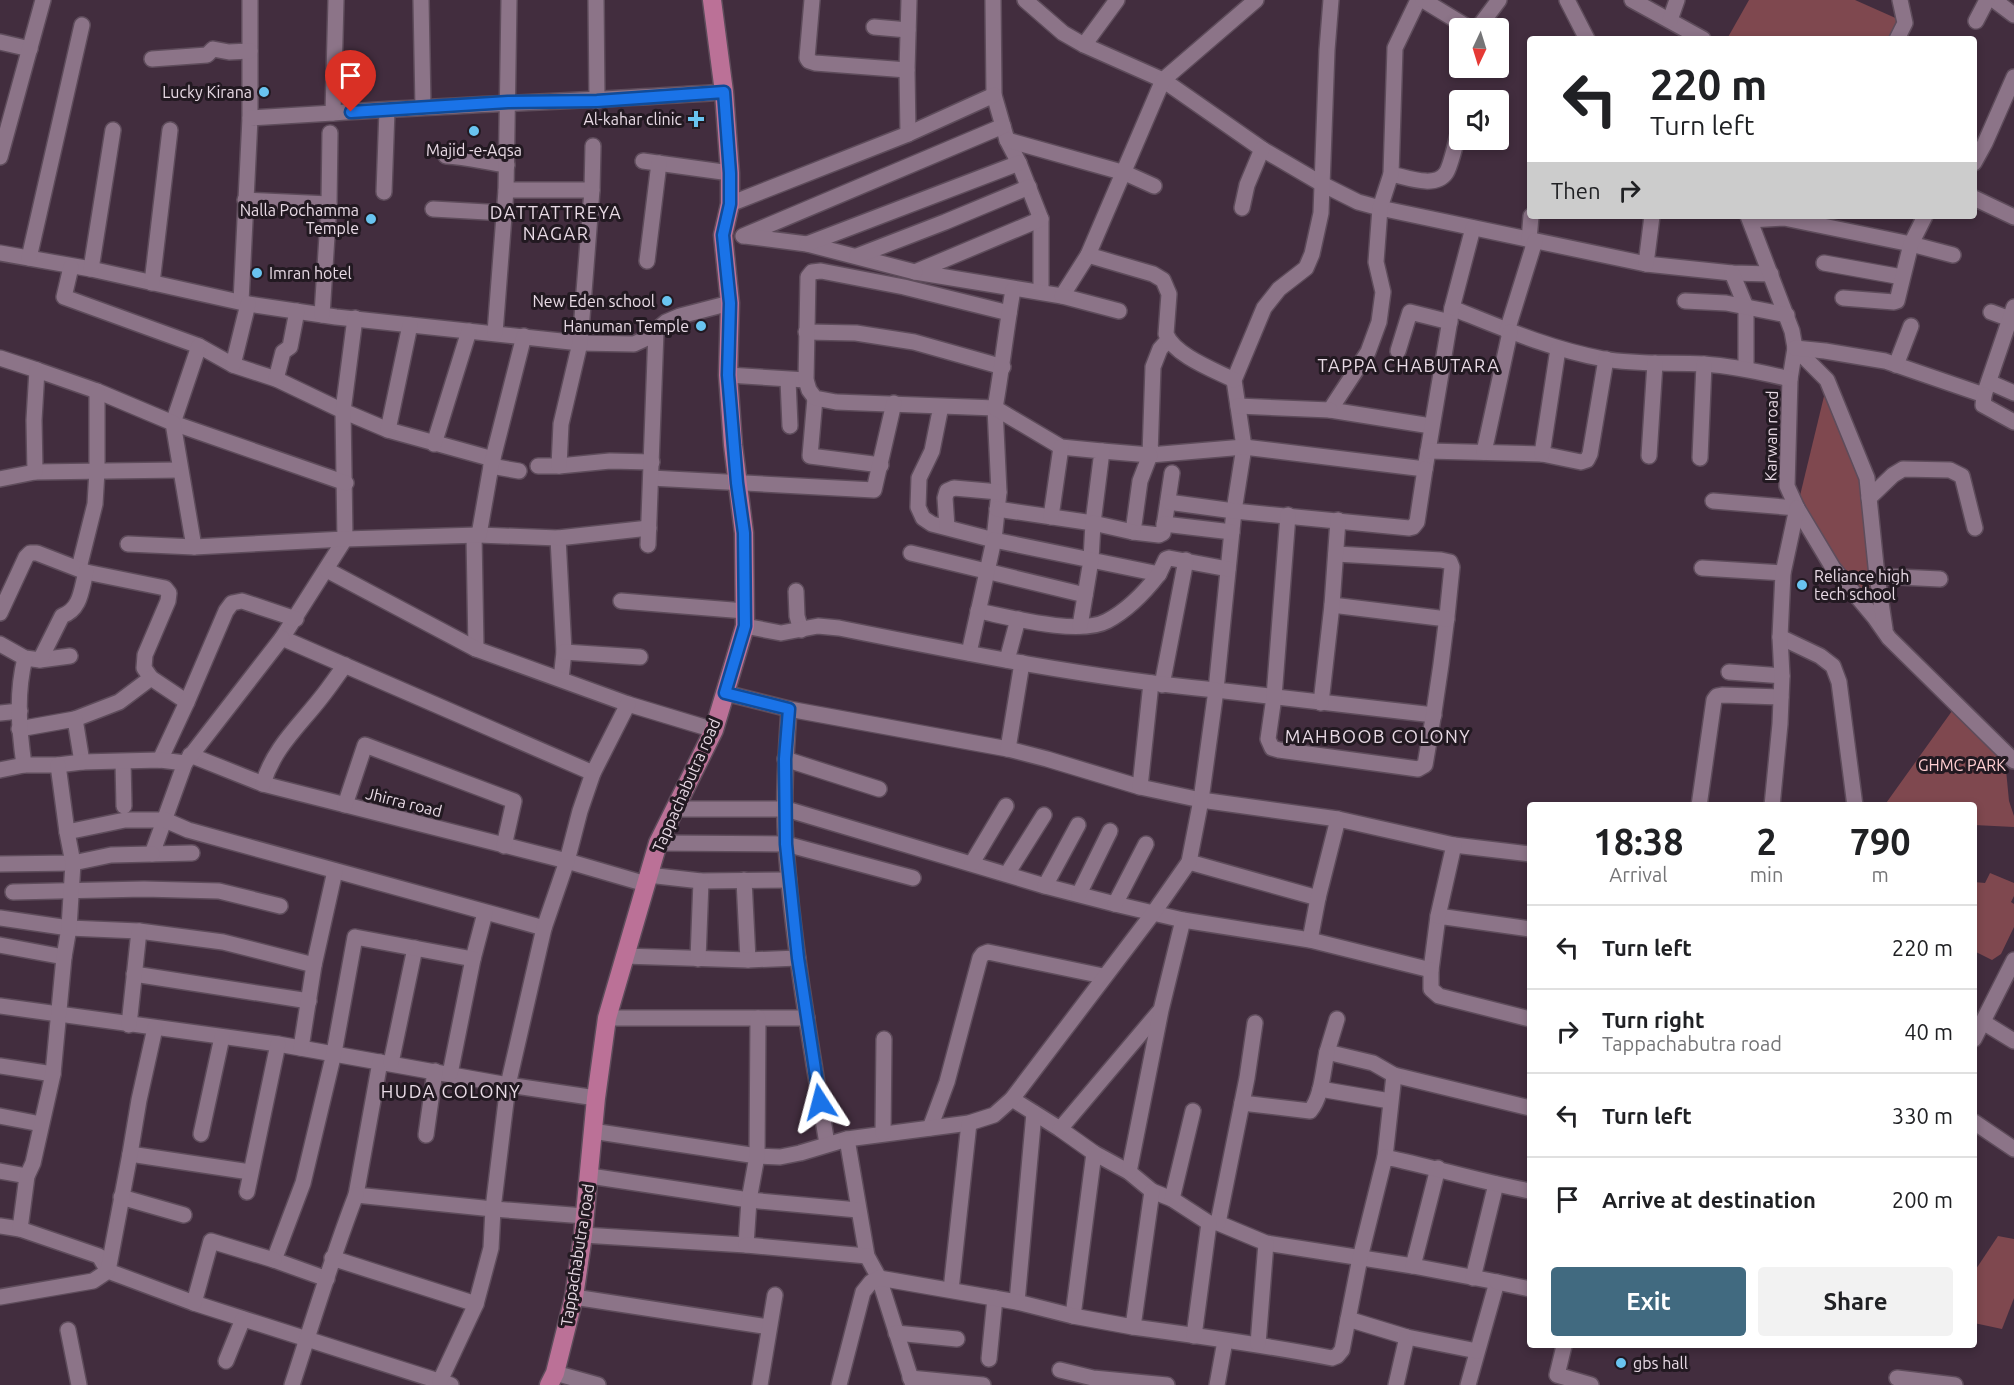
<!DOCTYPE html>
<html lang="en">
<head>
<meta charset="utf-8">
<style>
  :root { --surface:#fff; --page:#f2f2f2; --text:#202124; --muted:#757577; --line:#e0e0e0; --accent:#416a80 }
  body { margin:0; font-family:Ubuntu,sans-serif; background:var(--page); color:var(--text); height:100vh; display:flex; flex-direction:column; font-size:22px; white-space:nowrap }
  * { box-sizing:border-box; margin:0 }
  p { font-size:20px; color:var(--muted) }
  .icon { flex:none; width:33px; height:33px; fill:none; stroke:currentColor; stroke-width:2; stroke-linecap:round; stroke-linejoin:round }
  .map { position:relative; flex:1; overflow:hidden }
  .drawer { position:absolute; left:1527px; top:802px; width:450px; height:546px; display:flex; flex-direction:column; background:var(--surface); border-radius:6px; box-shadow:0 3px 9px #0003 }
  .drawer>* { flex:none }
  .guide { position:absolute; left:1527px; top:36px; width:450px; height:183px; border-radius:6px; box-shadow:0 3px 9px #0003; background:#fff; color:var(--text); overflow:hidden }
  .needle { width:39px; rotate:184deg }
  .buttons { position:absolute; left:1449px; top:18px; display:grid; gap:12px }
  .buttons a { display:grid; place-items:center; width:60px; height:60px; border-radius:6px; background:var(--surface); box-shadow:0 3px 9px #0003; font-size:30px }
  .pin { position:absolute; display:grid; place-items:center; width:51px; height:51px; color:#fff; margin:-62px -26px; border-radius:50% 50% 50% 0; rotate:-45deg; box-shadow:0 0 6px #0007 }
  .pin .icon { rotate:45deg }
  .me { position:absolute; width:66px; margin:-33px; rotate:351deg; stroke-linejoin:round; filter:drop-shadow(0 0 4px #0008) }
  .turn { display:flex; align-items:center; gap:21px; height:126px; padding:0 24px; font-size:27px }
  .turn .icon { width:78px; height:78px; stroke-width:2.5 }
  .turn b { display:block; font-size:42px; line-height:51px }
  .then { display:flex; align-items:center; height:57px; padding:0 24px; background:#0003; gap:12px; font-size:22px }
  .eta { display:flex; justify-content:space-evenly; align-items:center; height:102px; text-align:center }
  .eta b { font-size:36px; font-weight:700; line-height:42px }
  .button { display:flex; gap:12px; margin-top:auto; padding:12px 24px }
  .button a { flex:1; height:69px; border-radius:6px; background:var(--accent); color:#fff; font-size:24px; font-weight:700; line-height:69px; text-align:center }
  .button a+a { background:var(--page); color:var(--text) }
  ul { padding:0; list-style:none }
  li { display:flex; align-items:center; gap:18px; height:84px; padding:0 24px; border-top:2px solid var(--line) }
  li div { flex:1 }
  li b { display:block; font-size:22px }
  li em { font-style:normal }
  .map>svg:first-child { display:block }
  .green { fill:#7f484f }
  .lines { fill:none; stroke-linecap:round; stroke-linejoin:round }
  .minor-casing { stroke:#5e4c5b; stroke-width:18 }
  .major-casing { stroke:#5e4c5b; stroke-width:21 }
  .minor { stroke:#8c7488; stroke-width:15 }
  .major { stroke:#bb7197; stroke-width:18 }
  .route-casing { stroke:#114b97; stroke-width:15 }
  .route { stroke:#1a73e8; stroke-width:10 }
  .poi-dot { fill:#69c4f0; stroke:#221921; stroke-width:2 }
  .labels { text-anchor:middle; stroke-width:6; stroke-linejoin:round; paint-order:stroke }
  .poi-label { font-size:16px; fill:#e8dae5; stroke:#221921; text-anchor:end }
  .street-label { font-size:16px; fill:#e8dae5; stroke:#221921 }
  .park-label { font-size:16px; fill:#ffced2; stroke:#221921 }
  .neighbourhood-label { font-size:18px; letter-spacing:1.5px; fill:#e8dae5; stroke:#221921 }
</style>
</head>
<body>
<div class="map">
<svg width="2014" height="1385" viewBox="0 0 2014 1385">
  <rect width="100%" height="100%" fill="#422d3e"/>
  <g class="green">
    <path d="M1749 0H1855L1900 20 1889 39H1727Z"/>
    <path d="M1826 388 1872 506 1875 618 1797 508Z"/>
    <path d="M1957 704 2004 749 2009 801 2014 816V827L1974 825V806H1884Z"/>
    <path d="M1990 873 2014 883V896L2011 902 2014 904V927L2001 954 1992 960 1974 951V882L1985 883Z"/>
    <path d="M1998 1236 2014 1239V1298L2002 1329 1974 1323V1272Z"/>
  </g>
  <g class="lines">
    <defs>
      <g id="minor">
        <path d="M250 0V118"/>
        <path d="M421 0 423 107"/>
        <path d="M596 0 597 101"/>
        <path d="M812 0 807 58 809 61 815 63 907 70"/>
        <path d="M993 0 994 95 1007 140 1019 163 1041 219V291"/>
        <path d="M1025 0 1063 33 1084 45 1163 80 1262 149 1322 184 1358 202 1380 208 1646 264 1732 273 1771 274"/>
        <path d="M1331 0 1327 50 1321 213 1312 254 1306 268 1279 289 1264 308 1234 380 1244 447 1234 511 1216 690 1434 715"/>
        <path d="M1418 0 1395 48 1391 174C1406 177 1435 189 1446 173 1451 166 1456 141 1459 131"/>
        <path d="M1423 0 1469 28"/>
        <path d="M1567 0 1587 39"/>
        <path d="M1632 0 1703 39"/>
        <path d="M1994 0 2014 15"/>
        <path d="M1670 20 1677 0"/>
        <path d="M1976 21 1987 0"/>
        <path d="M874 27 908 30"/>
        <path d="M1478 28 1499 0"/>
        <path d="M1897 39 1905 23 1900 0"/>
        <path d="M0 42 30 49"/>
        <path d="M1084 45 1117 0"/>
        <path d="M152 59 207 55 213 49 229 52 250 51"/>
        <path d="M333 113C463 104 594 101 724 92"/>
        <path d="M908 134 907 70 909 0"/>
        <path d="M1007 140 1125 173 1154 186"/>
        <path d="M446 156C467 157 485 162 507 165"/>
        <path d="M0 157 43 0"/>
        <path d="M643 161 730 173"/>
        <path d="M1974 163 1985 143 2014 77"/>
        <path d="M1391 174 1380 208 1376 262 1383 292 1379 322 1368 352 1330 410 1431 426"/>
        <path d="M506 190H592"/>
        <path d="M384 192 387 110"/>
        <path d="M1974 198 2014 217"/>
        <path d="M245 200 329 204"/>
        <path d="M730 204 908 134 994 95"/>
        <path d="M1242 208 1247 185 1262 149"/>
        <path d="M433 209 505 213"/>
        <path d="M1748 216 1792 331 1795 348 1790 379 1787 486 1797 508 1833 568 1875 618 1889 638 2014 761"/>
        <path d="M1041 219 915 272 1062 296 1088 255"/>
        <path d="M1750 220 1784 218 1911 244 1953 255"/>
        <path d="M743 236 1003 126"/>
        <path d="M745 236 807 244 915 272"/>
        <path d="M1529 240 1531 216"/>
        <path d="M807 244 1019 163"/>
        <path d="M0 253 91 269 248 304 336 317 580 343 634 344 647 338 666 322 680 316 730 303"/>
        <path d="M857 256 945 222 1029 187"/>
        <path d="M29 258 82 25"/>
        <path d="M647 261 659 163"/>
        <path d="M1824 263 1902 277"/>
        <path d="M1646 264 1652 216"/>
        <path d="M71 267 64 297 199 346 233 365 276 379 343 411 388 430 493 459"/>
        <path d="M91 269 113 130"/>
        <path d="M1732 273 1746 307V369"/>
        <path d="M152 283 170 130"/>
        <path d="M1062 296 1119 311"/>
        <path d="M1843 298 1894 302 1897 301 1911 244 1925 216"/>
        <path d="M1685 301 1726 303 1787 315"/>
        <path d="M241 302 250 118 333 113 336 0"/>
        <path d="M1452 308C1502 328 1550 349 1604 359 1637 365 1671 362 1704 364 1734 366 1761 372 1790 379"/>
        <path d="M1991 312 2010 319"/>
        <path d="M322 315 329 204 330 133"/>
        <path d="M355 318 343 411 345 539 282 638 593 773"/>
        <path d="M1507 331 1535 241"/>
        <path d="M806 332 856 333 914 342 1003 367"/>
        <path d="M495 333 506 190 509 0"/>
        <path d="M1168 340 1160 349 1153 367 1150 455 1244 447 1425 469 1452 308 1473 228"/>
        <path d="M199 346 173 423 346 483"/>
        <path d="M1795 348 1827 380 1867 478 1877 576 1885 629"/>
        <path d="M1795 348 1825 351 1885 361 1984 395 2014 307"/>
        <path d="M1398 351 1410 312 1450 322"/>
        <path d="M0 358 37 370"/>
        <path d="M233 365 248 304"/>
        <path d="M1896 365 1911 326"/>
        <path d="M728 375 806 380"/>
        <path d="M276 379 283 352 290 347 297 311"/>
        <path d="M788 380 790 426"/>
        <path d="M1234 380C1214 370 1174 355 1166 334L1169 294 1163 280 1153 274 1088 255 1163 80 1256 0"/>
        <path d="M1989 382 2014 393"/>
        <path d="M1984 395 1983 405 2014 422"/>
        <path d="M815 398 810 456 881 465"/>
        <path d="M941 406 932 451 919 478 918 507 923 518 932 524 994 540 999 492 995 408 836 402 815 398 809 390 806 380 808 277 812 272 821 271 904 287 1009 313"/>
        <path d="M1238 406 1330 410"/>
        <path d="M388 430 410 325"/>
        <path d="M434 444 469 331"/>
        <path d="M1102 451 1150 455 1140 481 1133 532 1159 535 1163 533 1172 473"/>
        <path d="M1428 451 1542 454 1581 462 1587 460 1590 454 1606 359"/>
        <path d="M1484 452 1510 332"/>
        <path d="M1542 454 1558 349"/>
        <path d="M1649 456 1655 363"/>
        <path d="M1700 458 1704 364"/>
        <path d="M491 466 519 471"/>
        <path d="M538 466H559L610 461 652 462"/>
        <path d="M559 466 561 424 580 343 592 190 593 146"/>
        <path d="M35 472 180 470"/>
        <path d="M651 478 874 490 894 403"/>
        <path d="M0 479 35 472 34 420 37 370 97 391 173 423 194 547"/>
        <path d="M1869 498 1893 475 1903 469 1950 470 1962 476 1975 528"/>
        <path d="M1713 501 1797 508"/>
        <path d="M1168 502 1234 511 1409 528 1413 527 1417 522 1425 469"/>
        <path d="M997 509 1093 523 1102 451 1061 447 995 408C1002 369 1006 329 1013 290"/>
        <path d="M1288 515 1274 697 1268 739 1272 748 1279 750 1418 769 1425 765C1437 699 1446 634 1452 567L1450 562 1441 560 1336 554"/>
        <path d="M1051 517 1061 447"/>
        <path d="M1164 524 1232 532"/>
        <path d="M947 527 945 498 947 491 954 488 999 492"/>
        <path d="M1133 532 1093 523 1091 560 1159 574 1166 559 1169 558 1228 569"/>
        <path d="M474 535 476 649"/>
        <path d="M479 535 558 538 564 652 561 679"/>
        <path d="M558 538 649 528"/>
        <path d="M128 544 194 547 345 539 479 535 491 466 524 336"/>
        <path d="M648 545 656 331"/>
        <path d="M911 553 1085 595"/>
        <path d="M79 568 95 504 97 471V391"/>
        <path d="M1702 568 1783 573"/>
        <path d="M327 570 476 649 628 704 714 730"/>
        <path d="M1877 576 1940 579"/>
        <path d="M796 591 797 616 801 630"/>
        <path d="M621 601 745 611"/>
        <path d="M1332 605 1447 619"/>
        <path d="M978 611C1009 617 1079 636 1107 621 1128 610 1145 592 1159 574"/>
        <path d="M0 613 26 557 30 553H37L86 572 165 588 169 593 168 601 145 655 144 668 151 678 187 702"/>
        <path d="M1780 637 1820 656 1833 666 1839 682 1855 806"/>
        <path d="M0 644 25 658 40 660 70 656"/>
        <path d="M564 652 640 657"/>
        <path d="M969 653 994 540 1091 560 1080 626"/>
        <path d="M40 660 62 616C81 609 81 590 86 572"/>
        <path d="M1007 660 1018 619"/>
        <path d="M1729 672 1782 676"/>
        <path d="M1162 685 1186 560"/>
        <path d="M725 693 789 709 1008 749 1047 759 1140 787 1201 800 1338 819 1454 845 1530 854"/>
        <path d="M1321 703 1332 605 1338 520"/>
        <path d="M789 709C786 754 783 800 786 846 793 946 811 1045 827 1144"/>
        <path d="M0 713 20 711"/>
        <path d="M75 719 119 702 151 678"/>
        <path d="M19 729 75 719 82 762"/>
        <path d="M1008 749 1022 663"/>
        <path d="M190 755 263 784 567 861 646 884"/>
        <path d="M785 759 879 789"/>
        <path d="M160 760 187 702 226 611 232 603 242 601 296 619"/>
        <path d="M123 762 124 806"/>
        <path d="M185 763 152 854 192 853"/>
        <path d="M24 765C19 729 16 694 25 658"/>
        <path d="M0 770 24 765H58L82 762 160 760 185 763 282 638"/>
        <path d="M263 784C273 749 298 727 320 699 329 688 337 676 345 665"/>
        <path d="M1140 787 1151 683"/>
        <path d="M345 805 365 745 514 801 504 846"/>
        <path d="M1699 806 1714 700 1717 696 1722 695 1781 697"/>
        <path d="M1772 806 1780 724 1782 676 1780 637 1783 573 1797 508"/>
        <path d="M675 809H786L1045 886 1115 904 1183 920 1310 940 1431 970 1438 916 1530 929"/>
        <path d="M67 832 125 820H165L188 830 544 928"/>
        <path d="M658 843 786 844 913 878"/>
        <path d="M1189 862 1318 898"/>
        <path d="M972 863 1006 806"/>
        <path d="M0 864 73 863 111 855 152 854"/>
        <path d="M1007 874 1044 815"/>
        <path d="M648 875 701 881 789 880"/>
        <path d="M744 880 748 960"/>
        <path d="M1045 886 1078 825"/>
        <path d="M13 892 144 889 219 891 280 906"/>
        <path d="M1079 894 1110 831"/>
        <path d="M1115 904 1146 844"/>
        <path d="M1438 916 1454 845"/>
        <path d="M0 918 69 928 139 931 223 942 314 965"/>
        <path d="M1310 940 1318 898 1338 819"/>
        <path d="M0 945 64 957"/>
        <path d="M624 956 748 960 798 958"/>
        <path d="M698 959 701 881"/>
        <path d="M1431 970V989L1439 996 1530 1019"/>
        <path d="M134 974 309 1001"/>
        <path d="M0 1006 278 1044 508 1085 596 1098"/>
        <path d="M607 1018H807"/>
        <path d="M1337 1019 1327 1052 1373 1063 1394 1075 1530 1108"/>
        <path d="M1983 1022 2014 1041"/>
        <path d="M129 1025 139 931"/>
        <path d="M1974 1039 2014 960"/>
        <path d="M301 1048 314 965 335 871"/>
        <path d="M380 1062 356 1195 493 1209 585 1216"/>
        <path d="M391 1063 415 948"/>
        <path d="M0 1066 53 1074"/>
        <path d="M450 1074 473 959 485 913"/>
        <path d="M1320 1089 1390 1101"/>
        <path d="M1012 1099 1060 1129 1094 1153 1129 1172 1152 1191 1172 1199 1209 1223H1218L1266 1243 1413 1266 1497 1282 1468 1385"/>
        <path d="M1242 1103 1310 1111C1322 1097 1323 1070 1327 1052"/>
        <path d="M0 1116 41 1124"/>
        <path d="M1974 1122 2014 1149"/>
        <path d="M930 1128 947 1082 980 958 983 954 988 952 1103 976"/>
        <path d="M1060 1129 1159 1012"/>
        <path d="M592 1131 757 1156 780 1157 800 1153 847 1139 969 1123 994 1115 1012 1099 1154 912 1189 862 1201 800 1216 690C1089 678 964 653 839 628L818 626 781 633 745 626"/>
        <path d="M883 1133 884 1039"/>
        <path d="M201 1134 222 1037"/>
        <path d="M426 1135 435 1071"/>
        <path d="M847 1139 867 1256 879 1278 913 1385"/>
        <path d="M130 1154 250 1172"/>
        <path d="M1385 1157 1394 1075"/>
        <path d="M0 1171 27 1176"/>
        <path d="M1129 1172 1161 1010 1183 920"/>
        <path d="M590 1176 749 1200 858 1210"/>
        <path d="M247 1192 278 1044"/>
        <path d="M121 1197 184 1215"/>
        <path d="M1172 1199 1193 1111"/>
        <path d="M1218 1223 1247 1078 1255 1023"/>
        <path d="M0 1226 20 1229 99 1256 108 1271 194 1303 451 1385"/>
        <path d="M20 1229 27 1176 33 1163 53 1074 64 957 69 928 73 863 67 832 58 765"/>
        <path d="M583 1235 746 1245 749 1200 757 1156 758 1018"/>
        <path d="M746 1245 867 1256"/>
        <path d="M332 1258 476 1304"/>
        <path d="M1413 1266 1438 1168"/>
        <path d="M1473 1278 1496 1184"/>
        <path d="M327 1279 274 1260 303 1183 334 1053 355 937 473 959"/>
        <path d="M1497 1282 1530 1289"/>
        <path d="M951 1290 969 1123"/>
        <path d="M0 1297 93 1281 108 1271 130 1154 139 1100 155 1028"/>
        <path d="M574 1297 769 1327"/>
        <path d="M1017 1302 1034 1113"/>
        <path d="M194 1303 211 1241 274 1260"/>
        <path d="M1073 1316 1094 1153"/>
        <path d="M1348 1319 1407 1337 1477 1351"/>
        <path d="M1133 1327C1200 1336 1266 1345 1332 1358L1337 1356 1342 1350 1360 1258 1385 1157C1433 1167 1481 1182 1530 1191"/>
        <path d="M68 1330 79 1385"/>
        <path d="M896 1333 957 1339"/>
        <path d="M1194 1336 1209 1223"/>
        <path d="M1258 1344 1266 1243"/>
        <path d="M1564 1346 1557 1375 1591 1385"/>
        <path d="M989 1359 995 1298"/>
        <path d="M226 1361 243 1319"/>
        <path d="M1060 1370 1093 1378 1167 1385"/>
        <path d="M555 1373 598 1385"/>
        <path d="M910 1378 983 1385"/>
        <path d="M1897 1378 1955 1385"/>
        <path d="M440 1381 476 1304 491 1248 493 1209 508 1085 544 928 567 861 580 811 593 773 628 704"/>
        <path d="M292 1385C313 1321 332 1257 356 1195"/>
        <path d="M760 1385 775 1295"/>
        <path d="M839 1385 863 1292 871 1282 879 1278 1017 1302 1073 1316 1133 1327 1152 1191"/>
        <path d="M1217 1385 1225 1341"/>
        <path d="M1396 1385 1407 1337"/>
      </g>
      <path id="major" d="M549 1385 555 1373 574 1297 583 1235 596 1098 607 1018 658 843 714 730 745 626 744 533 733 445 728 375 730 303 723 235 730 204V173L724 92 712 0"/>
    </defs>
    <use href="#minor" class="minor-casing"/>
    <use href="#major" class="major-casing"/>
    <use href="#minor" class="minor"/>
    <use href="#major" class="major"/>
  </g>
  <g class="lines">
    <defs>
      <path id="route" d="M351 112 508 102 597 101 724 92 730 173V204L723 235 730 303 728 375 737 483 744 533 745 626 725 693 789 709 785 759 786 844 798 958 820 1102"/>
    </defs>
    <use href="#route" class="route-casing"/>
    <use href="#route" class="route"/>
  </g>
  <g class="poi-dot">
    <circle cx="264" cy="92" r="6"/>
    <path d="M693 110h6v6h6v6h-6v6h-6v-6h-6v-6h6z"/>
    <circle cx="474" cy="131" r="6"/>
    <circle cx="371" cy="219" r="6"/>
    <circle cx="257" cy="273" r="6"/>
    <circle cx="667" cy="301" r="6"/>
    <circle cx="701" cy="326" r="6"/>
    <circle cx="1802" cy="585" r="6"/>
    <circle cx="1621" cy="1363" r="6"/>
  </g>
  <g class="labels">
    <g class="poi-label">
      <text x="252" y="98">Lucky Kirana</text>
      <text x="682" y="125">Al-kahar clinic</text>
      <text x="474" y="156" text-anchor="middle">Majid -e-Aqsa</text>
      <text x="359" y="216">Nalla Pochamma<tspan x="359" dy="18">Temple</tspan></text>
      <text x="269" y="279" text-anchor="start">Imran hotel</text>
      <text x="655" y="307">New Eden school</text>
      <text x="689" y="332">Hanuman Temple</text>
      <text x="1814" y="582" text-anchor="start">Reliance high<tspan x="1814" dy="18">tech school</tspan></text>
      <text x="1633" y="1369" text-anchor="start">gbs hall</text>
    </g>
    <g class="street-label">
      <text transform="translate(1771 436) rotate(-89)" y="6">Karwan road</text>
      <text transform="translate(686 785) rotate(-66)" y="6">Tappachabutra road</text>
      <text transform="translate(404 802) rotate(14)" y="6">Jhirra road</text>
      <text transform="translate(577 1255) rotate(-81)" y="6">Tappachabutra road</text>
    </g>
    <g class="park-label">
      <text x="1962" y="771">GHMC PARK</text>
    </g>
    <g class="neighbourhood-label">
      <text x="556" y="219">DATTATTREYA<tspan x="556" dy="21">NAGAR</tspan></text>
      <text x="1409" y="372">TAPPA CHABUTARA</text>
      <text x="1378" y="743">MAHBOOB COLONY</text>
      <text x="451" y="1098">HUDA COLONY</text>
    </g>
  </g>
</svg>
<div class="buttons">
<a><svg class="needle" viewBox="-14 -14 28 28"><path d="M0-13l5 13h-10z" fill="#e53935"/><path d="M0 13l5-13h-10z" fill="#757577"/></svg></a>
<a><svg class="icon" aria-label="sound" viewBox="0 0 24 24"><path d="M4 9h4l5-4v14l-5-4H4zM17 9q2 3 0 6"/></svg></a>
</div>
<div class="pin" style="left:351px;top:112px;background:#d93025"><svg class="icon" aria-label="arrive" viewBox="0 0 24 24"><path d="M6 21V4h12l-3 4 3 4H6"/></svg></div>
<svg class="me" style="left:820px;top:1102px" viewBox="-20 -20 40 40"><path d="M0-17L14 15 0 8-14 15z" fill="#1a73e8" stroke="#fff" stroke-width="4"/></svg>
<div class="guide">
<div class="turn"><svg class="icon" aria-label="left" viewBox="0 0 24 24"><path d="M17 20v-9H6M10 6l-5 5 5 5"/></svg><div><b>220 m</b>Turn left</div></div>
<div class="then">Then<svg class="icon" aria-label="right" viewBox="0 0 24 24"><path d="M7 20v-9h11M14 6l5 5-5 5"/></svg></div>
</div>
<section class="drawer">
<div class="eta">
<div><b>18:38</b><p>Arrival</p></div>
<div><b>2</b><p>min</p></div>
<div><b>790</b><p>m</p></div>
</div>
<ul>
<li><svg class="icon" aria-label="left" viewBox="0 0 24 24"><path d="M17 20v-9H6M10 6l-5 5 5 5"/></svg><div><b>Turn left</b></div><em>220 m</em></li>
<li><svg class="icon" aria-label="right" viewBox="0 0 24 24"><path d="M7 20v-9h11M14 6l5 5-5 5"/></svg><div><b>Turn right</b><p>Tappachabutra road</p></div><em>40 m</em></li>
<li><svg class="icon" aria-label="left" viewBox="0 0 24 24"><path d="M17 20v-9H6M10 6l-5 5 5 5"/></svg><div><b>Turn left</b></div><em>330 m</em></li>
<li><svg class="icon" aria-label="arrive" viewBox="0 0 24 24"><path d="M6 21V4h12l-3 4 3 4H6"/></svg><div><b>Arrive at destination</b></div><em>200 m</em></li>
</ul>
<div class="button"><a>Exit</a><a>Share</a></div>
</section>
</div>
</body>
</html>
